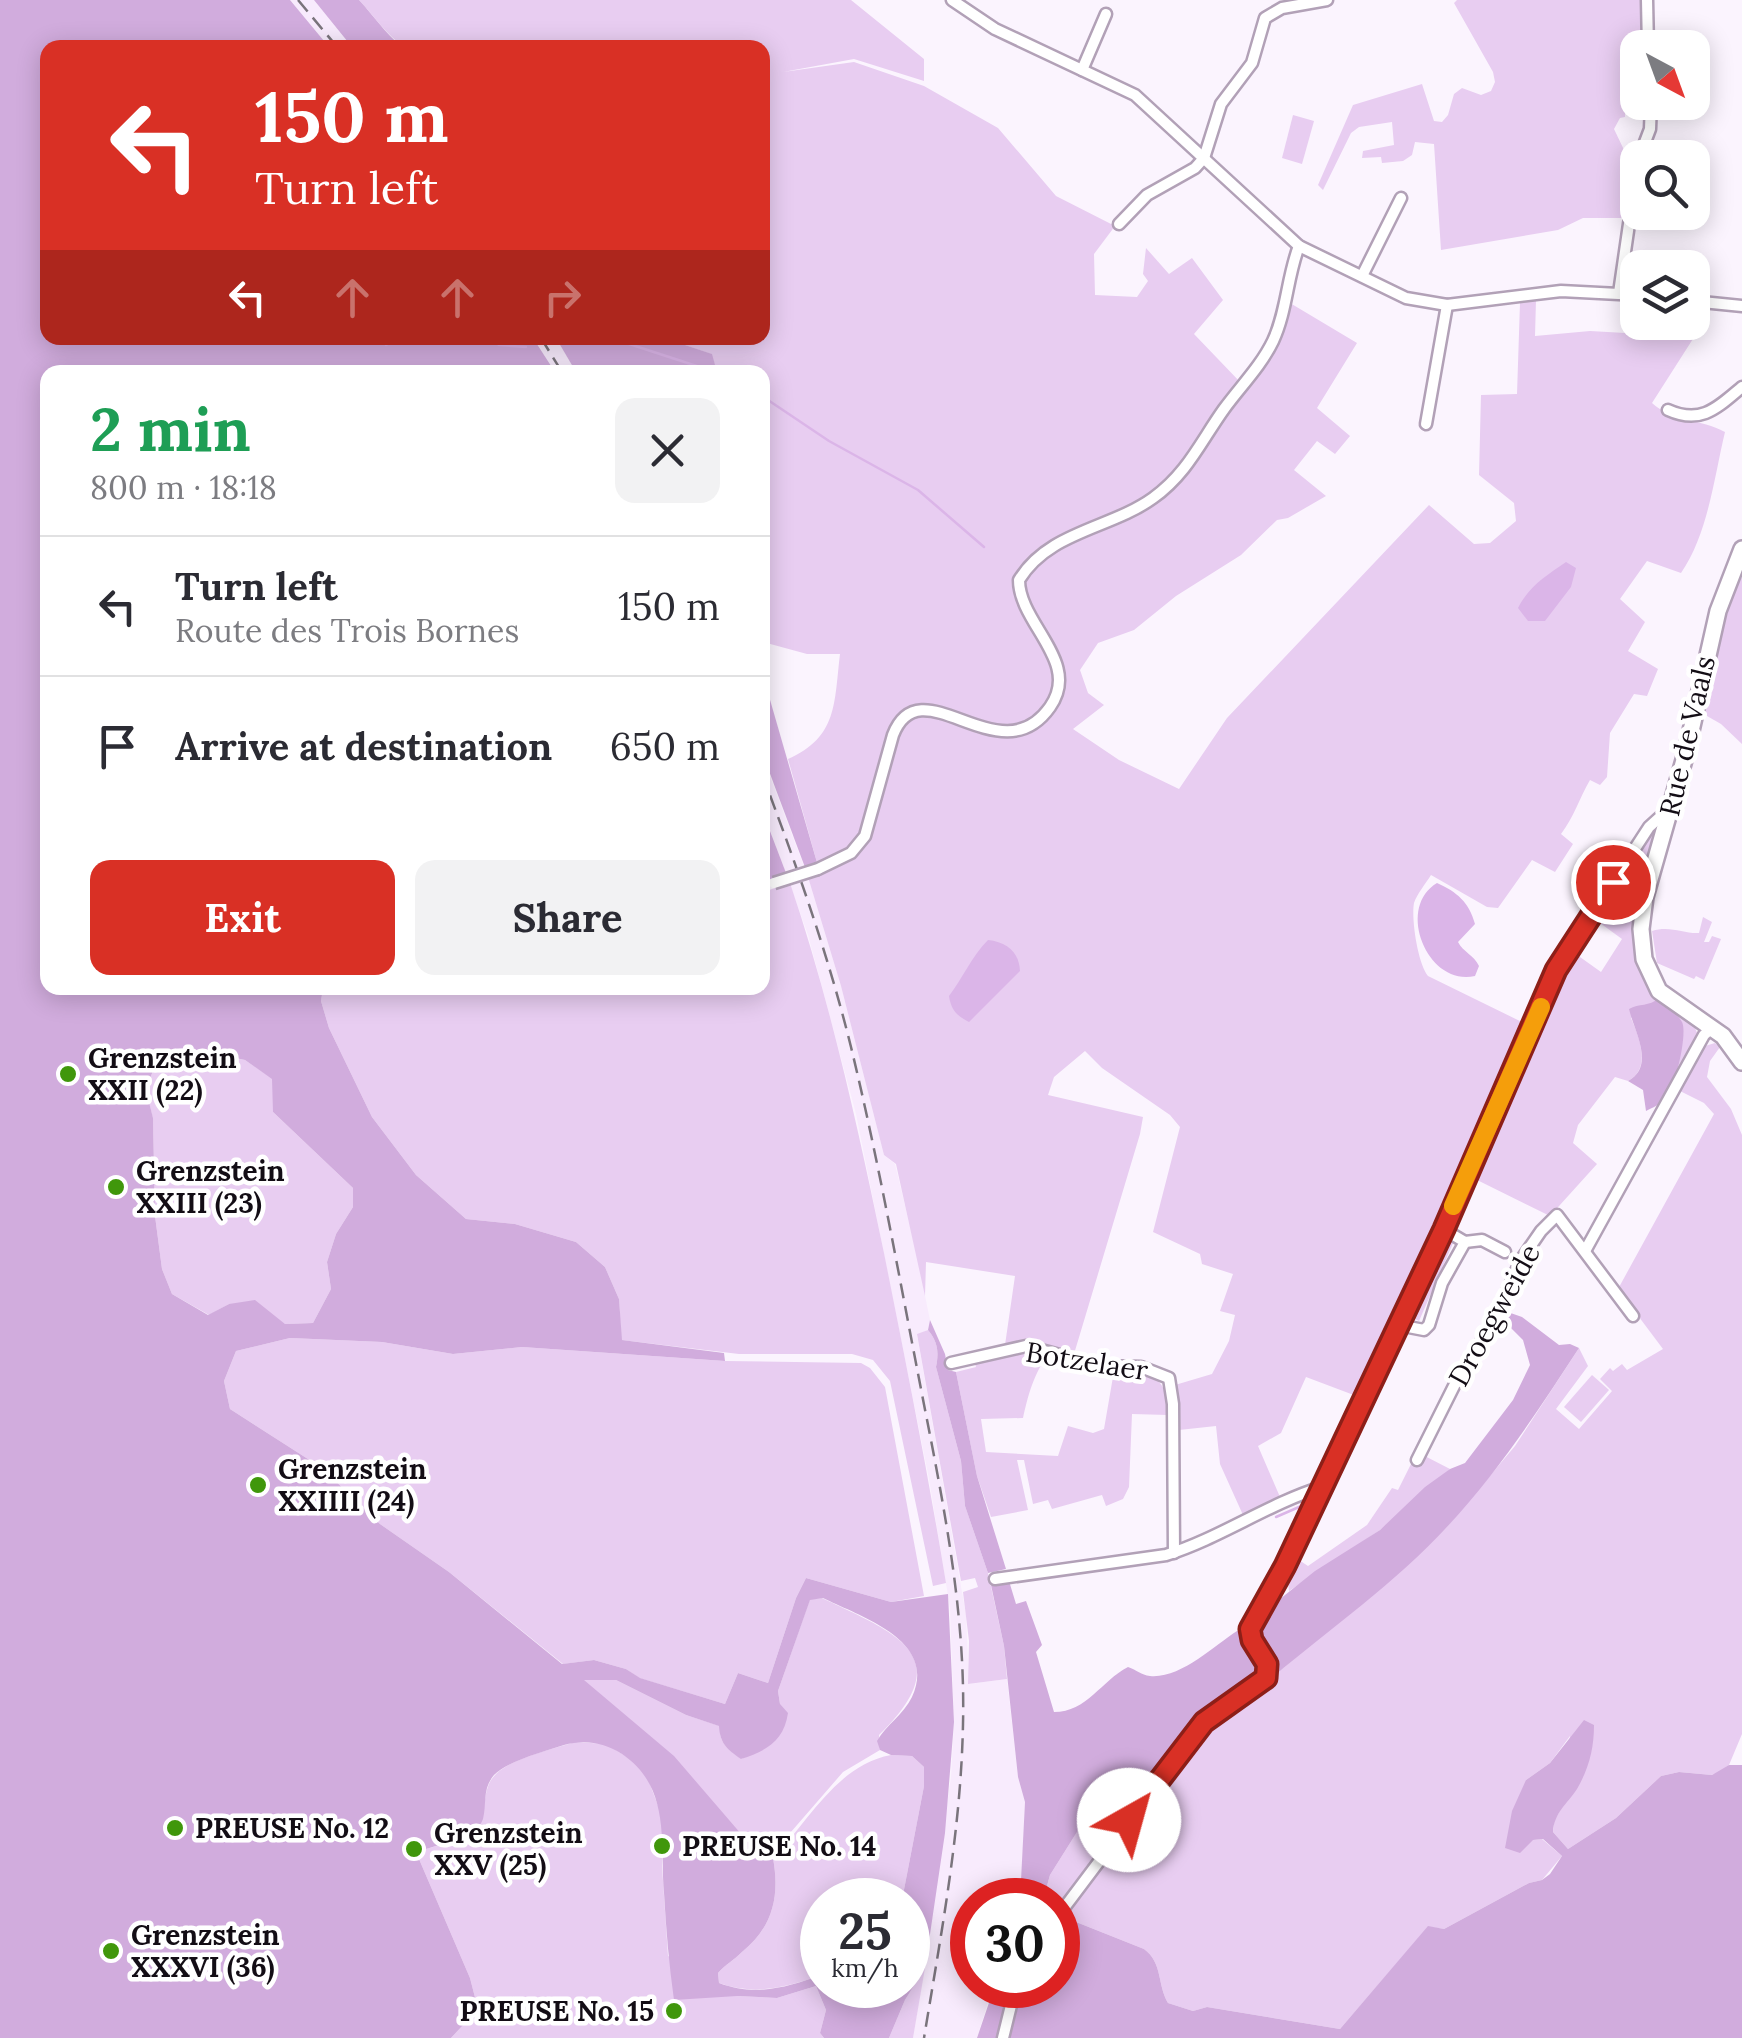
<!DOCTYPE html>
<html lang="en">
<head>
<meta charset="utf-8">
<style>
  :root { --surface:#fff; --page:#f2f2f3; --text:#2b2b33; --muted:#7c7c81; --line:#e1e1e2; --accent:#d93025 }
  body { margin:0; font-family:Lora,serif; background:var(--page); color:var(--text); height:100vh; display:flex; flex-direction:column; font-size:38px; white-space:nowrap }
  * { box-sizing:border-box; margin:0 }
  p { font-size:32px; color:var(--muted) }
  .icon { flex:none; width:55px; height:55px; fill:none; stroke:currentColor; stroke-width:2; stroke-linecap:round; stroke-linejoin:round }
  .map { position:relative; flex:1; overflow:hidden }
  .panel { position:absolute; left:40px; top:365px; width:730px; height:630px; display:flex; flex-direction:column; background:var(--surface); border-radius:20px; box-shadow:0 5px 25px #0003 }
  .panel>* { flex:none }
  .guide { position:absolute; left:40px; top:40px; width:730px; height:305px; border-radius:20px; box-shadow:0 5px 25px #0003; background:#d93025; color:#fff; overflow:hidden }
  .needle { width:65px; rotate:139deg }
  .controls { position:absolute; left:1620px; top:30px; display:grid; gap:20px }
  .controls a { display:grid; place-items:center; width:90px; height:90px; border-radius:20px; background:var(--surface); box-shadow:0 5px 25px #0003; font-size:50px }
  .speed { position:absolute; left:800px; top:1878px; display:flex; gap:20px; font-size:50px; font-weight:700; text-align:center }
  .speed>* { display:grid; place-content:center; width:130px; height:130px; border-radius:50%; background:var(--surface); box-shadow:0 5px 25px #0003; line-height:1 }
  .speed small { font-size:25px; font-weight:400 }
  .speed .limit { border:15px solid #d22; background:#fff; color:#111 }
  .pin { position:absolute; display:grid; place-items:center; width:85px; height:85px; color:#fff; margin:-42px; border:5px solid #fff; border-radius:50%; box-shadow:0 2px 10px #0007 }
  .me { position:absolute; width:110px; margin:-55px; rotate:38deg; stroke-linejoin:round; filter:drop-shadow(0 0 8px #0008) }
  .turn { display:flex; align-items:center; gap:35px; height:210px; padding:0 50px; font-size:45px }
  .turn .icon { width:130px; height:130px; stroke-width:2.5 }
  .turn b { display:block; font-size:70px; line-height:85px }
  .lanes { display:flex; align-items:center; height:95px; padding:0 50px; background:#0003; justify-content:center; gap:50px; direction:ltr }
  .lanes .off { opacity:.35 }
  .round { display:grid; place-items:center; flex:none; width:105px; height:105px; border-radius:20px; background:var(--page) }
  .overview { display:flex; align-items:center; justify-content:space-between; height:170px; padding:0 50px }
  h1 { font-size:60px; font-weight:700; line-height:75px; color:#1e9e55 }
  .cta { display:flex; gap:20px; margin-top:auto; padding:20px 50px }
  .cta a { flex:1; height:115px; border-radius:20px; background:var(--accent); color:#fff; font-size:40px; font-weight:700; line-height:115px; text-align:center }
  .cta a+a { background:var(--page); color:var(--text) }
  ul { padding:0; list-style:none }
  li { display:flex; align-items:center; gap:30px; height:140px; padding:0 50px; border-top:2px solid var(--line) }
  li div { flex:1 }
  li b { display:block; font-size:38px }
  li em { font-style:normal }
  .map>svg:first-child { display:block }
  .built { fill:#f8ebfd }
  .green { fill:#e8cdf1 }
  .forest { fill:#d1acdd; fill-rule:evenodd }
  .water { fill:#dbb5e8 }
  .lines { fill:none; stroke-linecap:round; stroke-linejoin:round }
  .stream { stroke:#dbb5e8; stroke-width:2.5 }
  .street-casing { stroke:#b2a1b7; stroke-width:15 }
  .secondary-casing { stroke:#b2a1b7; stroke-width:20 }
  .street { stroke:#fff; stroke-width:10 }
  .secondary { stroke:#fff; stroke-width:15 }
  .rail { stroke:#7a747c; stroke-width:2.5; stroke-dasharray:15 8; stroke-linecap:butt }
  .street-bridge-casing { stroke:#b2a1b7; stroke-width:15; stroke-linecap:butt }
  .street-bridge { stroke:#fff; stroke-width:10 }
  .route-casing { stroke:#8d1f18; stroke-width:25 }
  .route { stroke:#d93025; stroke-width:18 }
  .slow { stroke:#f59e0b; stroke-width:18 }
  .poi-dot { fill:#40970b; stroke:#fff; stroke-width:4 }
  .labels { text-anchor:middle; stroke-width:9; stroke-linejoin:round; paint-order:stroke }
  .street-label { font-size:28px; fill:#130d15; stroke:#fff }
  .poi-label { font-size:28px; font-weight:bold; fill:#130d15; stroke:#fff; text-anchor:start }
</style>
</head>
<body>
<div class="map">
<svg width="1742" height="2038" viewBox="0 0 1742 2038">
  <rect width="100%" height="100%" fill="#fbf4fe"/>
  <g class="built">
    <path d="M290 0H314L352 47H329Z"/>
    <path d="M533 338H556L576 372H555Z"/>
    <path d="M762 755 808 877 841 986 884 1155 895 1164 915 1247 930 1320 928 1330 917 1335 966 1615 969 1684 1007 1679 1018 1777 1025 1802 1021 1895 1020 1900H972V1985H996L992 1989 977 2038H913L951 1777 954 1722 950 1608 929 1479 856 1114 808 935 763 810Z"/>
  </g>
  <g class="green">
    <path d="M359 0H851L924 59V81L854 59 783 72 854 62 924 86 998 128 1056 196 1115 226 1094 254 1095 295 1137 297 1148 281 1143 274 1146 248 1169 274 1192 258 1223 300 1194 334 1241 383C1215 422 1190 467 1152 496 1135 509 1109 515 1089 522 1072 528 1058 539 1043 550 1033 557 1022 564 1017 576 999 620 1099 673 1036 719 996 749 945 692 904 709L892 725 858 844 818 866 788 759C838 737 834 703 840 654H807L763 642 762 372H717L711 354 664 338H762V48L404 47C386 34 374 16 359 0Z"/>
    <path d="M1457 0H1641L1644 47 1638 48 1637 97H1629L1625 102V117L1620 118 1614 129 1625 152 1634 156 1626 218H1583L1558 230 1441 250 1434 144 1415 142 1412 155 1403 161 1382 163 1381 157 1362 158 1363 151 1394 145 1392 122 1359 127 1351 133 1323 190 1318 185 1353 105 1422 84 1434 121 1442 122 1448 115 1454 94 1462 88 1481 95 1491 91 1495 82 1493 72 1454 3Z"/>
    <path d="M1293 115 1314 121 1302 164 1282 158Z"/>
    <path d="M1536 300 1535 336 1590 331 1678 336 1698 331 1652 403C1672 421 1701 419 1725 432 1714 478 1708 534 1681 573L1647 561 1620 599 1645 622 1628 651 1658 669 1647 696 1634 694 1610 733 1607 777 1600 785 1590 780C1579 799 1574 817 1561 834L1573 844 1555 872 1532 860 1498 908 1487 907 1431 875C1426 883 1417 894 1414 903 1411 919 1418 964 1428 976L1528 1025 1394 1327 1359 1397 1306 1377 1281 1433 1258 1446 1280 1497 1243 1515 1220 1464 1216 1426 1179 1430 1175 1385 1212 1374 1229 1341 1235 1315 1220 1311 1233 1274 1202 1264 1200 1254 1153 1232 1180 1127 1170 1115 1102 1068 1085 1051 1054 1077 1048 1095 1143 1117 1140 1134 1074 1354 1053 1348C1035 1370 1029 1391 1023 1418L981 1419 986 1452 1058 1456 1068 1426 1093 1433 1104 1429 1114 1371C1151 1375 1167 1372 1168 1415L1132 1414 1129 1487 1123 1499 1106 1506 1102 1495 1052 1509 1048 1500 1033 1504 1024 1460H1017L1028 1510 991 1517 977 1476 956 1372 976 1367 972 1354 1005 1345 1015 1276 926 1262 925 1296 896 1164 884 1155 841 986 808 877 853 855 905 718 922 712 950 721 1023 733 1050 712 1063 680 1055 648 1029 607 1022 584 1029 570 1044 557 1174 484 1202 453 1218 424 1275 343 1290 303 1357 343 1317 408 1350 436 1335 454 1317 441 1294 470 1326 496 1288 518 1277 520 1241 555 1176 596 1134 630 1098 643 1080 670 1088 693 1104 705 1073 729 1119 760 1179 789 1227 718 1429 505 1474 544 1490 543 1516 521 1514 503 1479 475 1481 395 1517 394 1520 303Z"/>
    <path d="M1742 577V744L1721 724 1700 712 1724 611Z"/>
    <path d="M1656 832 1640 962 1692 1021 1698 1035 1677 1079C1672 1058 1693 1036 1677 1016 1672 1010 1665 1005 1660 999L1631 1018C1639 1037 1652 1068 1628 1081L1615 1077 1578 1125 1573 1143 1597 1164 1550 1216 1471 1177 1573 952 1601 972 1622 939 1600 923 1625 886 1620 882 1644 843Z"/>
    <path d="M790 883C831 1004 858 1128 884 1253 906 1363 928 1473 946 1583L933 1586 890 1381 873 1360 852 1354H739L621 1340 619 1299 605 1267 576 1242 515 1224 466 1219 416 1175 372 1117 329 1028 321 1001 323 988H762L763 892Z"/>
    <path d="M1703 917 1712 922 1704 942H1709L1712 936 1721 939 1704 980 1696 976 1694 979 1657 963 1652 931C1670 925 1684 934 1699 933Z"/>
    <path d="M1715 1043 1720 1047 1710 1061 1707 1077 1731 1109 1742 1135V1734L1729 1765 1721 1771 1712 1775 1679 1772 1661 1776 1616 1818 1568 1849 1553 1832 1554 1821 1561 1809 1570 1736 1550 1763 1526 1780 1533 1840 1542 1839 1562 1856 1542 1880 1529 1883 1444 1929 1428 1927 1340 2029 1207 2007 1193 2011 1168 2003C1157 1984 1163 1963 1144 1949L1061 1916 1120 1840 1141 1854 1161 1827 1142 1811C1163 1782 1184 1748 1211 1724 1229 1707 1259 1697 1273 1677L1446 1528 1515 1446 1579 1348 1588 1366 1556 1409 1579 1429 1612 1391 1600 1379 1610 1368 1613 1371 1622 1364 1627 1370 1663 1349 1618 1289 1714 1114 1704 1103 1680 1091 1705 1046Z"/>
    <path d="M196 1050 245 1060 273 1079V1112L353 1188V1207L336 1234 327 1262 331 1289 313 1323 285 1324 229 1304 209 1315 172 1294 162 1269 155 1216 153 1119 146 1090 155 1065 174 1054Z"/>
    <path d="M1452 1237 1454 1241 1419 1321 1409 1316 1445 1238Z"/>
    <path d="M928 1330C938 1342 939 1352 936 1367L961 1461 965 1506 988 1573 1004 1646 1007 1679 968 1684 969 1641 963 1592 978 1587 975 1578 961 1581 917 1334Z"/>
    <path d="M290 1338 382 1342 453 1354 522 1347 725 1361 861 1363 870 1368 885 1387 924 1596 891 1602 806 1578 796 1598 768 1683 738 1673 725 1704 639 1678 626 1669 594 1660 563 1664 449 1572 380 1524 322 1468 230 1409 224 1381 236 1351Z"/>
    <path d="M1592 1375 1609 1390 1581 1422 1564 1407Z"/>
    <path d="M1417 1452 1450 1469 1380 1530 1289 1591 1288 1582 1299 1560 1308 1566 1367 1525 1392 1488 1398 1490Z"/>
    <path d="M822 1598C895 1633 961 1655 879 1735L880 1750 843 1772 771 1855 742 1835 582 1680H616L686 1715 720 1726C719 1744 728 1749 742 1759L780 1704 778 1691 810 1599Z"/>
    <path d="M575 1742 607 1744 636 1763 648 1779 663 1819 662 1866 668 1956 737 1996 777 1998 816 1986 826 2010 820 2033 824 2038H451L478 2009 470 1978 416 1852C433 1846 461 1842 474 1830 490 1816 479 1790 496 1774 512 1758 553 1749 575 1742Z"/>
    <path d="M891 1755 912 1756 924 1767V1786L902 1900H822V1975C787 1987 756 1996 719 1983L718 1973C726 1964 734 1960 742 1952 773 1927 780 1896 773 1858 809 1821 837 1765 891 1755Z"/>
    <path d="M1129 1770 1154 1783 1058 1908V1900H1043L1050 1875 1104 1789Z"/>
    <path d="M925 1968 913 2038H889L905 2000Z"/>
  </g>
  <g class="forest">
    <path d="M0 0H290L329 47 48 48V338H533L555 372H48V988H323L321 1001 329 1028 372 1117 416 1175 466 1219 515 1224 576 1242 605 1267 619 1299 622 1340 724 1353 725 1361 522 1347 453 1354 382 1342 290 1338 236 1351 224 1381 230 1409 322 1468 380 1524 449 1572 562 1664 594 1660 626 1669 640 1678 725 1704 738 1673 768 1683 796 1598 806 1578 891 1602 948 1594 954 1722 945 1833 925 1968 905 2000 889 2038H824L820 2033 826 2010 816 1986 777 1998 737 1996 674 2000C669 1965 666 1929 664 1893 660 1842 671 1787 622 1754 605 1743 585 1739 564 1745 546 1751 507 1761 494 1775 482 1789 487 1803 483 1819 476 1840 435 1845 416 1852L470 1978 478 2009 451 2038H0ZM196 1050 245 1060 272 1079 273 1112 353 1188V1207L336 1234 327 1262 331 1289 313 1323 285 1324 255 1300 229 1304 208 1315 172 1294 162 1269 155 1216 153 1118 146 1090 155 1065 174 1054ZM823 1598C861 1617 938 1640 912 1697 904 1714 886 1725 877 1741L880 1750 891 1755 912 1756 924 1767V1786L902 1900H908V1985H822V1975C787 1987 756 1997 719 1983L718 1973C726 1964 734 1960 742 1952 773 1927 780 1896 773 1858L742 1835 674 1756 584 1680H616L686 1715 719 1726C720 1744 727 1749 741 1759 766 1751 784 1741 788 1713L780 1704 778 1691 810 1600Z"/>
    <path d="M314 0H359C374 16 385 33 402 47H352Z"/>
    <path d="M556 338H664L712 354 717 372H576Z"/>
    <path d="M762 672 818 866 806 870 763 755Z"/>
    <path d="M762 810 786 873 763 882 762 881Z"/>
    <path d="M1659 998C1666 1006 1677 1013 1682 1022 1688 1033 1675 1089 1666 1098 1661 1104 1652 1108 1646 1111L1643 1090 1628 1081C1656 1066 1634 1031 1629 1009 1639 1003 1649 1007 1659 998Z"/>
    <path d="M1502 1310 1522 1317 1559 1345 1570 1344 1579 1348C1538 1411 1498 1472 1447 1527 1395 1583 1331 1628 1273 1677L1274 1670 1257 1636 1262 1621 1275 1603 1315 1571 1380 1530 1425 1487 1450 1469 1465 1463 1513 1400 1530 1365 1523 1340 1508 1325Z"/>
    <path d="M930 1320 945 1354 948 1370 956 1372 977 1476 1006 1569 988 1573 965 1506 961 1461 936 1367C939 1352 938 1342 928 1330Z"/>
    <path d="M1009 1581 1016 1604 1026 1601 1042 1645 1036 1652 1054 1712C1087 1712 1101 1681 1128 1667 1137 1670 1141 1675 1150 1676 1180 1679 1214 1646 1237 1631L1245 1633 1249 1647 1265 1669 1252 1685 1229 1699 1154 1783 1129 1770 1104 1789 1050 1875 1043 1900H1020L1025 1802 1018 1777 1004 1646 991 1585Z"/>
    <path d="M1584 1720 1594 1725C1594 1749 1589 1768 1577 1789 1567 1804 1554 1813 1553 1832L1568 1849 1616 1818 1661 1776 1679 1772 1712 1775 1729 1765H1742V2038H977L995 1985 1019 1991 1021 1985H1058V1920L1061 1916 1144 1949C1163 1963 1157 1984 1168 2003L1193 2011 1207 2007 1340 2029 1428 1926 1444 1929 1529 1883 1542 1880 1550 1874 1562 1856 1543 1839 1533 1840 1520 1853 1505 1848 1512 1811 1526 1780 1550 1763Z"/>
  </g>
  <g class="water">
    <path d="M1566 562 1576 568 1571 587 1545 621H1528L1518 608C1529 586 1546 576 1566 562Z"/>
    <path d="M1437 883C1457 892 1469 902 1475 924L1458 942C1463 952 1474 955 1479 966L1475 976C1428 987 1395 908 1437 883Z"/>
    <path d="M988 940C1007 942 1019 952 1020 971L969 1022C957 1016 951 1010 949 996 963 978 971 957 988 940Z"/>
  </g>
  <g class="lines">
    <g class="stream">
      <path d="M491 338 499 345 526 347"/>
      <path d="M600 338 617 340 715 372"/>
      <path d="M386 345 399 338"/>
      <path d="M762 396 829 441 918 490 984 547"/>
      <path d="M1276 1517 1306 1504"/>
    </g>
    <defs>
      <g id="street">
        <path d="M952 0 995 29 1135 95 1299 246 1406 298 1447 305 1561 291 1638 295"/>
        <path d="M1647 0 1648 48"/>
        <path d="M1082 70 1106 14"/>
        <path d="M1204 158 1221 104 1252 63 1265 18 1282 8 1327 0"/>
        <path d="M1639 158 1650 129 1651 102"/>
        <path d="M1119 224 1147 195 1195 168 1204 158"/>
        <path d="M1362 276 1401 198"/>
        <path d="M1619 293 1638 162"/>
        <path d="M1692 301 1742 306"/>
        <path d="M1668 410C1701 425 1717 408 1742 387"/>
        <path d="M1426 424 1447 305"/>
        <path d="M818 869 851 853 865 836 893 735C921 663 1000 778 1050 707 1082 662 1019 624 1019 580 1049 531 1110 529 1153 498 1187 474 1201 441 1224 409 1240 387 1261 366 1273 341 1287 311 1287 277 1299 246"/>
        <path d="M1465 1242 1482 1240 1505 1252"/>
        <path d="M1585 1251 1704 1035 1712 1028"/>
        <path d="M1398 1325 1424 1330 1429 1325 1442 1283 1465 1242 1443 1229"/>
        <path d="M951 1363 1026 1346 1101 1366 1141 1367 1169 1378 1173 1404 1174 1553"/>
        <path d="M1417 1460 1456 1382 1493 1323 1521 1260 1541 1231 1557 1215 1633 1316"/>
        <path d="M995 1579 1166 1555C1220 1538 1268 1504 1322 1487"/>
        <path d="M1058 1916 1204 1722 1266 1678C1271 1658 1251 1649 1251 1629L1285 1566 1443 1229 1556 970 1649 827 1670 808"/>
        <path d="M1003 2038 1016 1985"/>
      </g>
      <path id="secondary" d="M1742 549 1718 611 1686 753 1645 897 1641 929 1644 959 1659 991 1723 1036 1742 1062"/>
    </defs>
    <use href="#street" class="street-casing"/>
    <use href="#secondary" class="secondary-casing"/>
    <use href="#street" class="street"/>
    <use href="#secondary" class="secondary"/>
    <g class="rail">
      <path d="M298 0 338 48"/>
      <path d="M541 338 562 372"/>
      <path d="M762 774C796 864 828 954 851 1047 876 1150 895 1254 915 1358 938 1479 966 1599 963 1724 961 1830 941 1934 924 2038"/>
    </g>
    <defs>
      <path id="street-bridge" d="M774 883 818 869"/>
    </defs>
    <use href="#street-bridge" class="street-bridge-casing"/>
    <use href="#street-bridge" class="street-bridge"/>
  </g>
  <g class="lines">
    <defs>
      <path id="route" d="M1129 1820 1204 1722 1266 1678 1267 1664 1252 1640 1250 1629 1285 1566 1444 1229 1556 970 1613 882"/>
    </defs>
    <use href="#route" class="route-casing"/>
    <use href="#route" class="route"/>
    <path class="slow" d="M1453 1206 1541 1007"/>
  </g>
  <g class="poi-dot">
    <circle cx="68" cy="1074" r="10"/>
    <circle cx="116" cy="1187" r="10"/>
    <circle cx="258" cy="1485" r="10"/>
    <circle cx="175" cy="1828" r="10"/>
    <circle cx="662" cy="1846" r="10"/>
    <circle cx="414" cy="1849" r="10"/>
    <circle cx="111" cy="1951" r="10"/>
    <circle cx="674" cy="2011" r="10"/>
  </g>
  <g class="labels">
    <g class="street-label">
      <text transform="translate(1687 736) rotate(-77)" y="10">Rue de Vaals</text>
      <text transform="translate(1494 1315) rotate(-61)" y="10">Droegweide</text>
      <text transform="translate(1087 1361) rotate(9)" y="10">Botzelaer</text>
    </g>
    <g class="poi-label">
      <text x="88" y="1068">Grenzstein<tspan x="88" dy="32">XXII (22)</tspan></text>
      <text x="136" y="1181">Grenzstein<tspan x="136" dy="32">XXIII (23)</tspan></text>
      <text x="278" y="1479">Grenzstein<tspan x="278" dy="32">XXIIII (24)</tspan></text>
      <text x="195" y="1838">PREUSE No. 12</text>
      <text x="434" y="1843">Grenzstein<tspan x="434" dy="32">XXV (25)</tspan></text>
      <text x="682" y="1856">PREUSE No. 14</text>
      <text x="131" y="1945">Grenzstein<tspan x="131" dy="32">XXXVI (36)</tspan></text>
      <text x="654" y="2021" text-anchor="end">PREUSE No. 15</text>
    </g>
  </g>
</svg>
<div class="controls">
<a><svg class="needle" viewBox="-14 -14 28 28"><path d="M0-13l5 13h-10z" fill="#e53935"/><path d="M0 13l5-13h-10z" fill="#7c7c81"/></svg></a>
<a><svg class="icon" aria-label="search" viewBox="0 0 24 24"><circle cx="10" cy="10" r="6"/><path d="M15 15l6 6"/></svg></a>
<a><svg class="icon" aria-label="layers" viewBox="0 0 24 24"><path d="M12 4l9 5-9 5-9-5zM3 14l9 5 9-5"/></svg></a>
</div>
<div class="speed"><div>25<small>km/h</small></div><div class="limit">30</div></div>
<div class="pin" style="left:1613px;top:882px;background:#d93025"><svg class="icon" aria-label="arrive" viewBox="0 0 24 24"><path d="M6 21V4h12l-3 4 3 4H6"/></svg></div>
<svg class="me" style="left:1129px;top:1820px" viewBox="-20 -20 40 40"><circle r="19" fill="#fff"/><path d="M0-13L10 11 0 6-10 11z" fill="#d93025"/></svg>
<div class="guide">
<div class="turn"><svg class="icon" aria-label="left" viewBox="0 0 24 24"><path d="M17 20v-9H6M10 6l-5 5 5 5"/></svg><div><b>150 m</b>Turn left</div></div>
<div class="lanes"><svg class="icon" aria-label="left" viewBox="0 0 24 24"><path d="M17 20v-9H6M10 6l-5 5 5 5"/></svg><svg class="icon off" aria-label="ahead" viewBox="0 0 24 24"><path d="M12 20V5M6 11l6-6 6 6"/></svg><svg class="icon off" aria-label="ahead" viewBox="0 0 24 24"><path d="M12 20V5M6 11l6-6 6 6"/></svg><svg class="icon off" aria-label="right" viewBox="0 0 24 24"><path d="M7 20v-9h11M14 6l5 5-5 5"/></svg></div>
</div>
<section class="panel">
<div class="overview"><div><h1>2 min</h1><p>800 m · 18:18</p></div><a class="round"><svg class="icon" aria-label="close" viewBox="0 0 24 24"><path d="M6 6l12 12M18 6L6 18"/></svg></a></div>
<ul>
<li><svg class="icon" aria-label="left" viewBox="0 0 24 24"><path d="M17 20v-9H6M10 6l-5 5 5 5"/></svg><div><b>Turn left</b><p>Route des Trois Bornes</p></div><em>150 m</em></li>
<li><svg class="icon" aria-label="arrive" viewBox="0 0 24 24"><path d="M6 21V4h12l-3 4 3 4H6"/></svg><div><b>Arrive at destination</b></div><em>650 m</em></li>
</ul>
<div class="cta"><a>Exit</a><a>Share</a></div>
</section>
</div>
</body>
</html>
